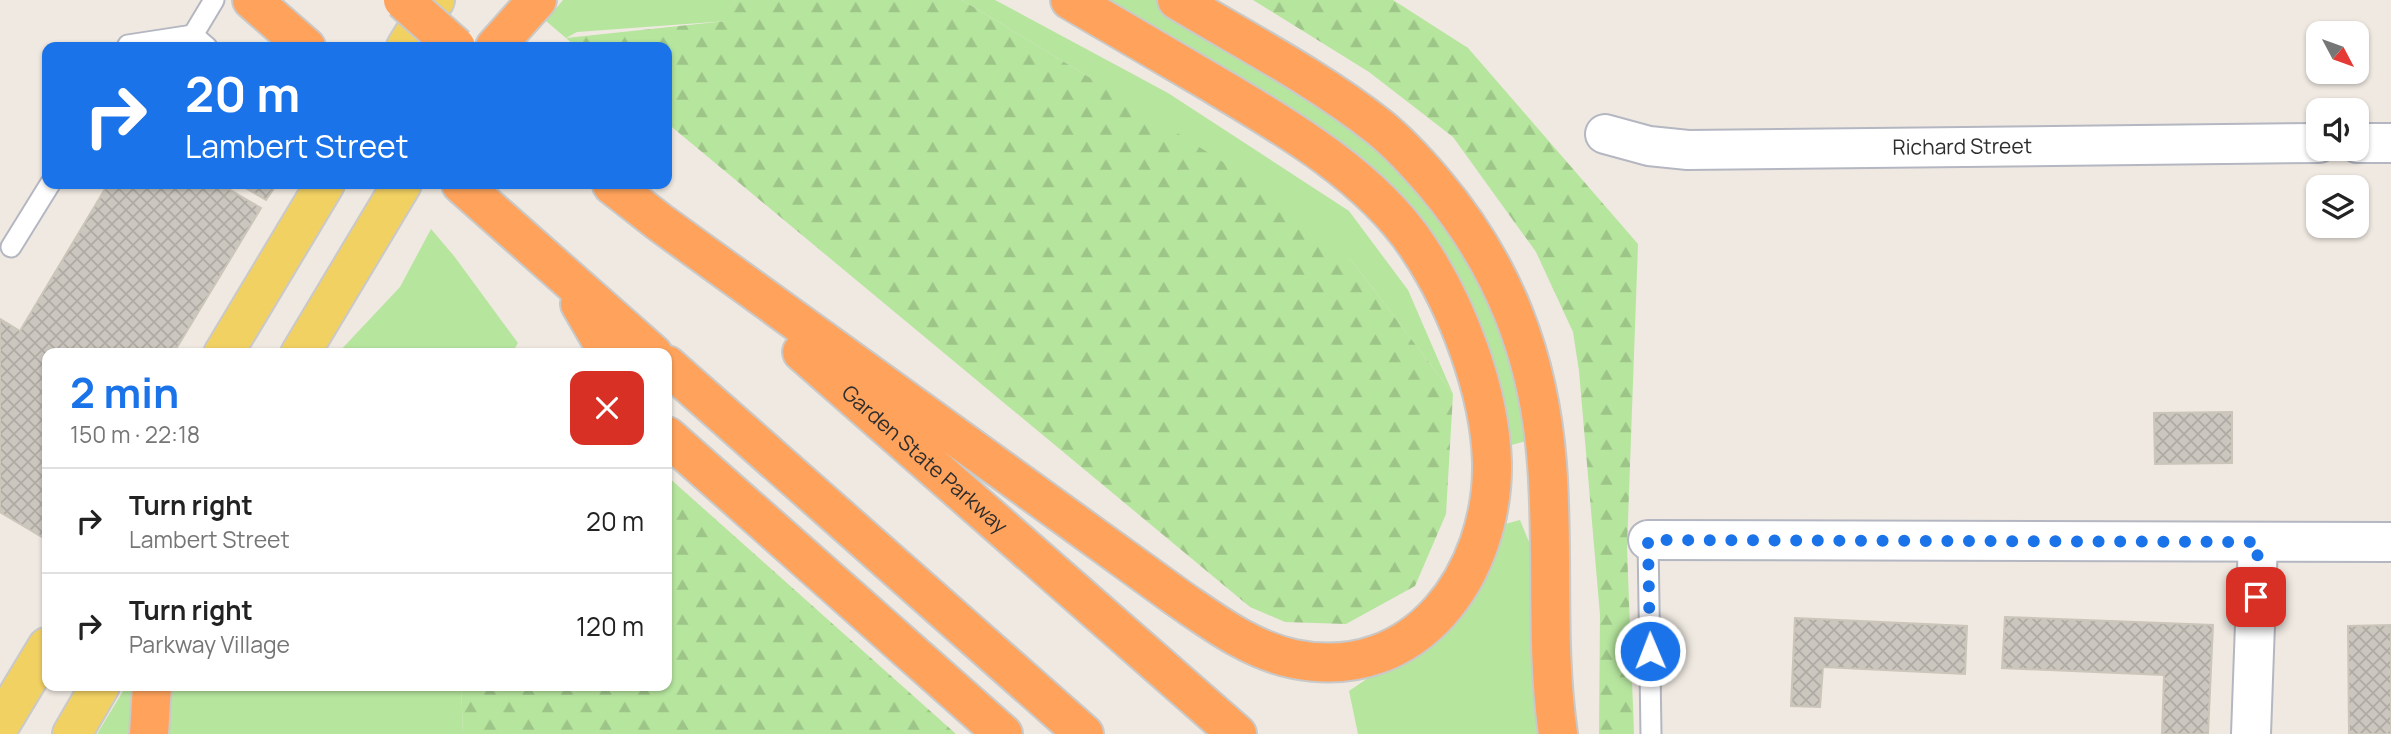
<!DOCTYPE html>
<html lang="en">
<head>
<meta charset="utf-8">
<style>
  :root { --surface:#fff; --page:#f6f6f6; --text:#222; --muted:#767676; --line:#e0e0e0; --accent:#1a73e8 }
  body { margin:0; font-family:Manrope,sans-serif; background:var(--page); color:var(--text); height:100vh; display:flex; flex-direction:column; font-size:26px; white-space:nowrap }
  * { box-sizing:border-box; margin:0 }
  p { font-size:23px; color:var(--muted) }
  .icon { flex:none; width:38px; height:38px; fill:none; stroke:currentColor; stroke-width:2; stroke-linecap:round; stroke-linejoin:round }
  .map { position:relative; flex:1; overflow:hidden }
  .sheet { position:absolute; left:42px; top:348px; width:630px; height:343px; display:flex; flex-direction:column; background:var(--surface); border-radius:14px; box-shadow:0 2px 5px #0004 }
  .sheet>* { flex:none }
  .banner { position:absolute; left:42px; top:42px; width:630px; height:147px; border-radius:14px; box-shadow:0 2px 5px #0004; background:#1a73e8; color:#fff; overflow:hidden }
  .needle { width:46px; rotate:131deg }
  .tools { position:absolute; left:2306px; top:21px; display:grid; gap:14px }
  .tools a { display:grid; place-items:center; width:63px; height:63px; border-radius:14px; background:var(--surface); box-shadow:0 2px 5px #0004; font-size:35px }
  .pin { position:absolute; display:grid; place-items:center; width:60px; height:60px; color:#fff; margin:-30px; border-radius:14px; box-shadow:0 4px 10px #0006 }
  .me { position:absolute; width:77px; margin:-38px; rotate:359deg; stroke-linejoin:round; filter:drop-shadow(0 0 5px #0008) }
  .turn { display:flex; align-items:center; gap:24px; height:147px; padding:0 28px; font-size:32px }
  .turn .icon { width:91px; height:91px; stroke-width:2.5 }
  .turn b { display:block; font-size:49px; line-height:60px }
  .round { display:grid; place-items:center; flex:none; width:74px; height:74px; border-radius:14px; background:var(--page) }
  .summary { display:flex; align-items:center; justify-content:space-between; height:119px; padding:0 28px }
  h1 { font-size:42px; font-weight:700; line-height:52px; color:var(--accent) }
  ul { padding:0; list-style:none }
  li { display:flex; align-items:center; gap:21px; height:105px; padding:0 28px; border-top:2px solid var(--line) }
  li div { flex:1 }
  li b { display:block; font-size:26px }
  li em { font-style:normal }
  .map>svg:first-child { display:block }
  .grass { fill:#b6e59e }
  .forest { fill:url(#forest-firs) }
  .building { fill:url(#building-cross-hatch); stroke:#cbc5ba; stroke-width:2 }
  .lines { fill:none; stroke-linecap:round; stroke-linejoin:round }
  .lane-casing { stroke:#b4b7c1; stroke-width:23 }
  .street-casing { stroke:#b4b7c1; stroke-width:42 }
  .primary-casing { stroke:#c9c9c9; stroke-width:42 }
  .highway-casing { stroke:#c9c9c9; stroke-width:42 }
  .lane { stroke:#fff; stroke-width:19 }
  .street { stroke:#fff; stroke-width:38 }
  .primary { stroke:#f2d163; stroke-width:38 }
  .highway { stroke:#ffa35c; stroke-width:38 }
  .highway-bridge-casing { stroke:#c9c9c9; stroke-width:42; stroke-linecap:butt }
  .highway-bridge { stroke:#ffa35c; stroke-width:38 }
  .route { stroke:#1a73e8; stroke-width:12; stroke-dasharray:0 21.6 }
  .labels { text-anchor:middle; stroke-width:6; stroke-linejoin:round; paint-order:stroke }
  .street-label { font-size:21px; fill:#2e2e2e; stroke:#fff }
</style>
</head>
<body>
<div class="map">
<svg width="2391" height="734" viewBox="0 0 2391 734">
  <defs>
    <pattern id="forest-firs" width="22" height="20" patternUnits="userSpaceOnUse" patternTransform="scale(1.75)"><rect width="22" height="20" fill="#b6e59e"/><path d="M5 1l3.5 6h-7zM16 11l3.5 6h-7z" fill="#9dc588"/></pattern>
    <pattern id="building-cross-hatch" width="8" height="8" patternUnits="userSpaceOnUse" patternTransform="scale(1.75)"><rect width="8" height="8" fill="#cbc7bf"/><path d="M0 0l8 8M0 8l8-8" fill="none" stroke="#afaba4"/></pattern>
  </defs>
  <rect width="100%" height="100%" fill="#efe9e1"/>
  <g class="grass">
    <path d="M563 0H735L727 21 577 32 566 38 546 21Z"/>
    <path d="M962 0H995L1168 93 1349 211 1408 290 1453 394 1352 261 1084 74Z"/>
    <path d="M1099 0H1159L1353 121 1436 200 1485 283 1520 368 1533 439 1508 446 1489 350 1444 257Z"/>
    <path d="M431 229 454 256 518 343 512 353 337 354 400 287Z"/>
    <path d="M1520 520 1529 542 1538 699 1543 734H1358L1349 691 1374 674 1480 587 1505 524Z"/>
    <path d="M152 686H461L463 734H149Z"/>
    <path d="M125 688 134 691 132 734H97Z"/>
  </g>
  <g class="forest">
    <path d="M735 0H962L1084 74 1234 169 1352 261 1453 394 1446 514 1415 586 1346 624 1285 622 1250 607 667 123V47H576L566 38 726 21Z"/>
    <path d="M1253 0H1393L1468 48 1638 244 1627 548 1634 734H1599L1600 615 1579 371 1573 332 1536 252 1453 137 1369 72Z"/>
    <path d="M667 476 956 734H463L461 686H667Z"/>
  </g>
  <g class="building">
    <path d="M108 184H220L261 208 173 354H47V540L0 512V319L20 331Z"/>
    <path d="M239 184H277L266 200Z"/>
    <path d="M2232 412V463L2155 464 2154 413Z"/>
    <path d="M2005 617 2213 625 2208 734H2162L2164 675 2002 668Z"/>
    <path d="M1795 618 1967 626 1965 674 1823 667 1820 707 1791 706Z"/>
    <path d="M2391 625V734H2349L2348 626Z"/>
  </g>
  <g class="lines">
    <defs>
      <g id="lane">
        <path d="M193 35 214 0"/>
        <path d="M127 47 128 45 193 35 207 47"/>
        <path d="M11 247 50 184"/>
        <path d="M1648 540 1651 734"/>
      </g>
      <g id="street">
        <path id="s1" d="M1605 134 1649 146 1688 150 2319 143"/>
        <path d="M2357 143H2391"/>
        <path d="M1648 540 2391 542"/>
        <path d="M2251 734 2258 542"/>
      </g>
      <g id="primary">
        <path d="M406 47 435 0"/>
        <path d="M223 354 325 184"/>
        <path d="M300 354 402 184"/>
        <path d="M0 725 47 647"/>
        <path d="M72 734 100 686"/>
      </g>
      <g id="highway">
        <path d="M252 0 306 47"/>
        <path d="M1177 0C1245 41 1317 78 1379 127 1400 144 1418 164 1435 184 1504 266 1539 357 1547 464 1554 554 1545 644 1558 734"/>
        <path d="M495 47 537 0"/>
        <path d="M461 184 653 354"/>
        <path d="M612 185 662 224 1181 600C1216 624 1251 650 1294 659 1417 684 1494 573 1492 462 1490 391 1457 305 1418 247 1370 174 1279 123 1205 79 1160 53 1115 26 1070 0"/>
        <path d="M580 304 609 354"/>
        <path id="s2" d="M802 352 1237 734"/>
        <path d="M667 365 1084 734"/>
        <path d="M667 436 1003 734"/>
        <path d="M149 734 152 686"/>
      </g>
    </defs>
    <use href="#lane" class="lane-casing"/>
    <use href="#street" class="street-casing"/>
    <use href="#primary" class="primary-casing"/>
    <use href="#highway" class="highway-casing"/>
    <use href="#lane" class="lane"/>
    <use href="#street" class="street"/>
    <use href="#primary" class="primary"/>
    <use href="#highway" class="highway"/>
    <defs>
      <path id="highway-bridge" d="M403 0 456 47"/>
    </defs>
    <use href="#highway-bridge" class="highway-bridge-casing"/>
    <use href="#highway-bridge" class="highway-bridge"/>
  </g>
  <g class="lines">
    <path class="route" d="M1650 651 1648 540 2258 542 2256 597"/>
  </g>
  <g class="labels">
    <g class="street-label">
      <text dy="7" stroke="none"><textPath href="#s1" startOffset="359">Richard Street</textPath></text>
      <text dy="7" stroke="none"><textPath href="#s2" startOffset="163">Garden State Parkway</textPath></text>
    </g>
  </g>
</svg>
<div class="tools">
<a><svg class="needle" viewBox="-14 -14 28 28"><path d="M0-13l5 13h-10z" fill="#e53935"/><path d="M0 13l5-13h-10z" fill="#767676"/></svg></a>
<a><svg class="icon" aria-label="sound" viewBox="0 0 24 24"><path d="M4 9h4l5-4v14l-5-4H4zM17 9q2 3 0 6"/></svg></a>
<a><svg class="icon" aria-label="layers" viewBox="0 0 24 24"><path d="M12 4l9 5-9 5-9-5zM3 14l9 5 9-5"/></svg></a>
</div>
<div class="pin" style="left:2256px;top:597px;background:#d93025"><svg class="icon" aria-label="arrive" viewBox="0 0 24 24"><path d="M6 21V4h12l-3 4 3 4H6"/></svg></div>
<svg class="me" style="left:1650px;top:651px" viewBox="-20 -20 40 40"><circle r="17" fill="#1a73e8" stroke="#fff" stroke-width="3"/><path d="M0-11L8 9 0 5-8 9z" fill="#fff"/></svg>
<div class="banner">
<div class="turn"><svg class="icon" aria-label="right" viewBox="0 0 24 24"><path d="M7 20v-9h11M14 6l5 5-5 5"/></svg><div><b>20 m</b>Lambert Street</div></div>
</div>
<section class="sheet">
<div class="summary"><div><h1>2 min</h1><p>150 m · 22:18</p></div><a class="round" style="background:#d93025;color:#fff"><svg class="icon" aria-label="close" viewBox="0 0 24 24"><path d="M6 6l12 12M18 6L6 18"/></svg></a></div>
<ul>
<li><svg class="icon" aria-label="right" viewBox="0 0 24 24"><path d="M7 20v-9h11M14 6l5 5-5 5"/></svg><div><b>Turn right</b><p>Lambert Street</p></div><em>20 m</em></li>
<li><svg class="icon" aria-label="right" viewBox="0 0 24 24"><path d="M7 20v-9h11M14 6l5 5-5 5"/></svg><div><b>Turn right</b><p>Parkway Village</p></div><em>120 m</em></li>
</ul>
</section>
</div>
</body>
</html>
